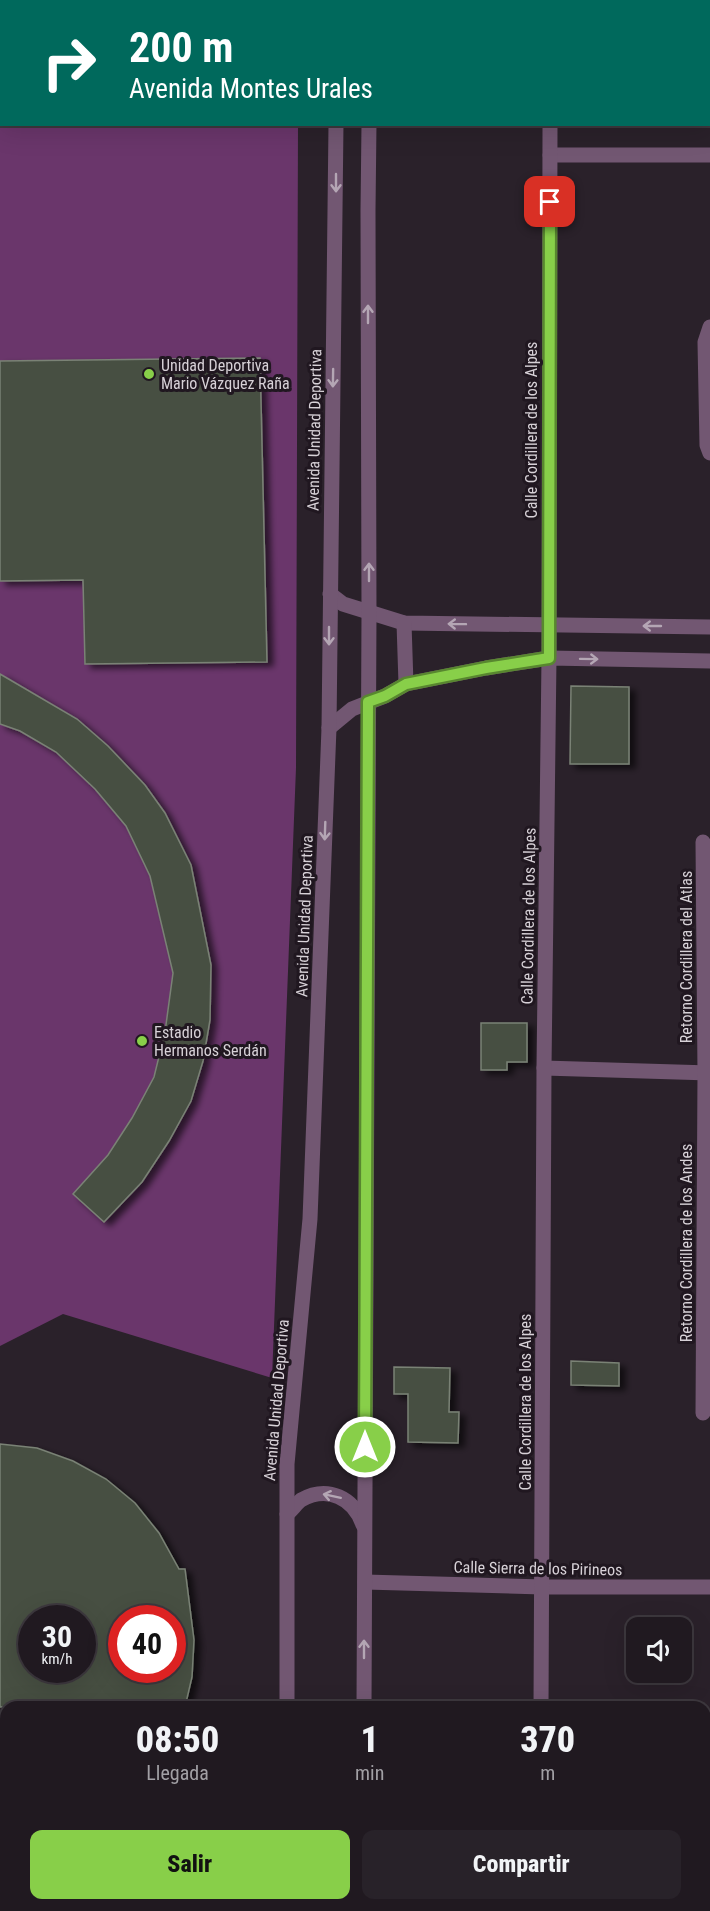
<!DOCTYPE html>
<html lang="es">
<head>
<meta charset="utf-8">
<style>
  :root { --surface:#201920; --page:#282229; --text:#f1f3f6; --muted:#a2a0a5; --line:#3d383e; --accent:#88cf49 }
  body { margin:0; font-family:"Roboto Condensed",sans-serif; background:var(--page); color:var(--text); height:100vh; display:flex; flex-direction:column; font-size:22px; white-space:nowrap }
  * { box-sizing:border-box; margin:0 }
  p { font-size:20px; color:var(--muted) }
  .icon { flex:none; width:33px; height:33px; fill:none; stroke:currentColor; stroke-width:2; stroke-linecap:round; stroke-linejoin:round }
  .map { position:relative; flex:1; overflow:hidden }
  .details { position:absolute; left:0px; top:1701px; width:711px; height:210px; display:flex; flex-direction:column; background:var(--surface); border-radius:18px 18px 0 0; box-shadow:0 6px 24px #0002,0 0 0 2px var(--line) }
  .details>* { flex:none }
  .banner { position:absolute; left:0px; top:0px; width:711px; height:126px; box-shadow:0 6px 24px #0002,0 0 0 2px var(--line); background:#00695c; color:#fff; overflow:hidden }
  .fabs { position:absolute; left:626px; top:1617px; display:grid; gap:12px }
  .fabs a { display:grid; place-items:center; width:66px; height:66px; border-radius:12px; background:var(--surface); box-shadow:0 6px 24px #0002,0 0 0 2px var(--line); font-size:30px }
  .speed { position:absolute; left:18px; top:1605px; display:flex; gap:12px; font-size:30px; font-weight:700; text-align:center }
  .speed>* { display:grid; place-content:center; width:78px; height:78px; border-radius:50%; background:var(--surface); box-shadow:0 6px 24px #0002,0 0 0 2px var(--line); line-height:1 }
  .speed small { font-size:15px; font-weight:400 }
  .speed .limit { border:9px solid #d22; background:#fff; color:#111 }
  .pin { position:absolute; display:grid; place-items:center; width:51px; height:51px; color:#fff; margin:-26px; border-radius:12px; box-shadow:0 3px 9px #0006 }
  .me { position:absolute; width:66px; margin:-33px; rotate:0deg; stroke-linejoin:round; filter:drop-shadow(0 0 4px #0008) }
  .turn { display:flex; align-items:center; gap:21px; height:126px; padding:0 30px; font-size:27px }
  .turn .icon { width:78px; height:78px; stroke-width:2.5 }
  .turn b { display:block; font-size:42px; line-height:51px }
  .eta { display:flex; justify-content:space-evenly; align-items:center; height:102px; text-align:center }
  .eta b { font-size:36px; font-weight:800; line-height:42px }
  .cta { display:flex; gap:12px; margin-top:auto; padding:12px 30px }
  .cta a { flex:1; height:69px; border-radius:12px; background:var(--accent); color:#111; font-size:24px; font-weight:800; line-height:69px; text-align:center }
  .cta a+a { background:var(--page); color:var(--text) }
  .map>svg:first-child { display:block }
  .green { fill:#6a366b }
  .water { fill:#8e518f }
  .building { fill:#474f43; stroke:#7a8275; stroke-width:1.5; fill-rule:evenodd; filter:url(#shadow) }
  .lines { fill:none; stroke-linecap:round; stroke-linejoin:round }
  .minor { stroke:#725772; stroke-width:15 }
  .oneway { stroke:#b4a6b4 }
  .route-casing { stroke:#58872f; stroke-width:15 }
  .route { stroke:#88cf49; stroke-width:10 }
  .poi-dot { fill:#88cf49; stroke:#201720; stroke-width:2 }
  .labels { text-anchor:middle; stroke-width:6; stroke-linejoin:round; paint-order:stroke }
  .poi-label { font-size:16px; fill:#d7d1d7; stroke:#201720; text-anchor:start }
  .street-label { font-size:16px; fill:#d7d1d7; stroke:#201720 }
</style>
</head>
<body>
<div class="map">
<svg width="710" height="1911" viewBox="0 0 710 1911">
  <defs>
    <filter id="shadow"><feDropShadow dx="6" dy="4" stdDeviation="3" flood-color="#0009"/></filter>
  </defs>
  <rect width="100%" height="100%" fill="#2a212a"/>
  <path class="green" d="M0 0H298V2H2V124L298 125 296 768 272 1378 63 1314 0 1346Z"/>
  <path class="water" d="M0 0H138L139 1 2 2V93L0 94Z"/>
  <g class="building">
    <path d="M260 358 267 662 85 664 83 580 0 581V361Z"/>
    <path d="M0 674 77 719 108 746 145 785 165 813 191 865 211 965 210 1020 203 1061 191 1101 169 1141 142 1182 104 1222 73 1194 108 1155 132 1118 154 1077 165 1032 173 973 150 876 126 826 95 789 56 752 20 731 0 724Z"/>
    <path d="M571 686 629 687V764H570Z"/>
    <path d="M481 1023H527V1062H507V1070H481Z"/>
    <path d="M571 1361 619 1363V1386L571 1385Z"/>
    <path d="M394 1367 450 1368 449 1412H459L458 1443 408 1442V1394H394Z"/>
    <path d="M0 1444 37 1448 73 1461 106 1479 135 1503 159 1533 179 1569H185L194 1640 192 1677 185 1707H0ZM32 1618H82V1670H32ZM122 1618H172V1670H122Z"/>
  </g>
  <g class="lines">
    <g class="minor">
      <path d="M336 0V2"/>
      <path d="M371 2V0"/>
      <path d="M552 2V0"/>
      <path d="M550 155H710"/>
      <path d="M710 327 705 342 707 445 710 453"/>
      <path d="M330 594 343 604 404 623 710 627"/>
      <path d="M404 623 406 684"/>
      <path d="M329 728 352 709 385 696 406 684 486 668 549 658 710 661"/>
      <path d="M544 1068 710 1073"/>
      <path d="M703 1413 705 1073 703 842"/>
      <path d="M287 1514C292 1510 296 1504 301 1500 328 1485 354 1498 363 1525"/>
      <path d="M365 1582 543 1587H710"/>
      <path d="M287 1707V1464L310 1219 329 728 336 124"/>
      <path d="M364 1707 369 613 368 210 369 124"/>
      <path d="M541 1707 544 1068 549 658 550 124"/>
      <path d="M287 1911V1905"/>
      <path d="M362 1911V1905"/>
      <path d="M537 1911V1905"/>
    </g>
  </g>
  <defs><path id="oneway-shaft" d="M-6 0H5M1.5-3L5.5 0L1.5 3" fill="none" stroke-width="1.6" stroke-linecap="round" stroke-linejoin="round" transform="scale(1.5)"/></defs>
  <g class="oneway">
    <use href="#oneway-shaft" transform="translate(336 183) rotate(90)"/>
    <use href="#oneway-shaft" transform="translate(368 314) rotate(-90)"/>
    <use href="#oneway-shaft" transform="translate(333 378) rotate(91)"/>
    <use href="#oneway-shaft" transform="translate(369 572) rotate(-90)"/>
    <use href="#oneway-shaft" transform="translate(457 624) rotate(-179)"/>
    <use href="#oneway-shaft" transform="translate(652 626) rotate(-180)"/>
    <use href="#oneway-shaft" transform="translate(329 636) rotate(90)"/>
    <use href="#oneway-shaft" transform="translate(589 659) rotate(1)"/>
    <use href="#oneway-shaft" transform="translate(325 831) rotate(92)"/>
    <use href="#oneway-shaft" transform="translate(332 1496) rotate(-168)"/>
    <use href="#oneway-shaft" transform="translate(364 1649) rotate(-90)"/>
  </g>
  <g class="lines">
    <defs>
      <path id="route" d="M365 1447 368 702 385 696 406 684 486 668 549 658 550 202"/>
    </defs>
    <use href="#route" class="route-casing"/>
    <use href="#route" class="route"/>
  </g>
  <g class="poi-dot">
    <circle cx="149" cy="374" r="6"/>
    <circle cx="142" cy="1041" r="6"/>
  </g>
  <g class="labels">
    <g class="poi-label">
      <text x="161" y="371">Unidad Deportiva<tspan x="161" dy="18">Mario Vázquez Raña</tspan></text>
      <text x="154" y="1038">Estadio<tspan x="154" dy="18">Hermanos Serdán</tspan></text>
    </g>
    <g class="street-label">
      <text transform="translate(314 430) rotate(-89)" y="6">Avenida Unidad Deportiva</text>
      <text transform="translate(531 430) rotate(-90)" y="6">Calle Cordillera de los Alpes</text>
      <text transform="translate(304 916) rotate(-88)" y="6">Avenida Unidad Deportiva</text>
      <text transform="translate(528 916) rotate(-89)" y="6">Calle Cordillera de los Alpes</text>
      <text transform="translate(686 957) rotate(-90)" y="6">Retorno Cordillera del Atlas</text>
      <text transform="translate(686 1243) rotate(-90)" y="6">Retorno Cordillera de los Andes</text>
      <text transform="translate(276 1400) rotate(-85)" y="6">Avenida Unidad Deportiva</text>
      <text transform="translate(525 1402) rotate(-90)" y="6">Calle Cordillera de los Alpes</text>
      <text transform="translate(538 1568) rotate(1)" y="6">Calle Sierra de los Pirineos</text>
    </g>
  </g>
</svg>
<div class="fabs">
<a><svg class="icon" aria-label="sound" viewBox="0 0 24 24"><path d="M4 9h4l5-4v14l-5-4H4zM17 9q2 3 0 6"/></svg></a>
</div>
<div class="speed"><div>30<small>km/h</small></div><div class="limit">40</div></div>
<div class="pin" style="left:550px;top:202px;background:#d93025"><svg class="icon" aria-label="arrive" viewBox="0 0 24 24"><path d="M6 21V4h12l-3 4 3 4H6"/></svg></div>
<svg class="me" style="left:365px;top:1447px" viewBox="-20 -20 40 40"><circle r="17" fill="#88cf49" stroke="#fff" stroke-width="3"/><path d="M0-11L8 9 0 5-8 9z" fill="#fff"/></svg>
<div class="banner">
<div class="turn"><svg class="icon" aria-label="right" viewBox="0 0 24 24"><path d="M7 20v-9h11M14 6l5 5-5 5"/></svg><div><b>200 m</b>Avenida Montes Urales</div></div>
</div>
<section class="details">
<div class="eta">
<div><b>08:50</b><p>Llegada</p></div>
<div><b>1</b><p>min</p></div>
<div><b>370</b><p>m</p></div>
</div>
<div class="cta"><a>Salir</a><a>Compartir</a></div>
</section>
</div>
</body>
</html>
